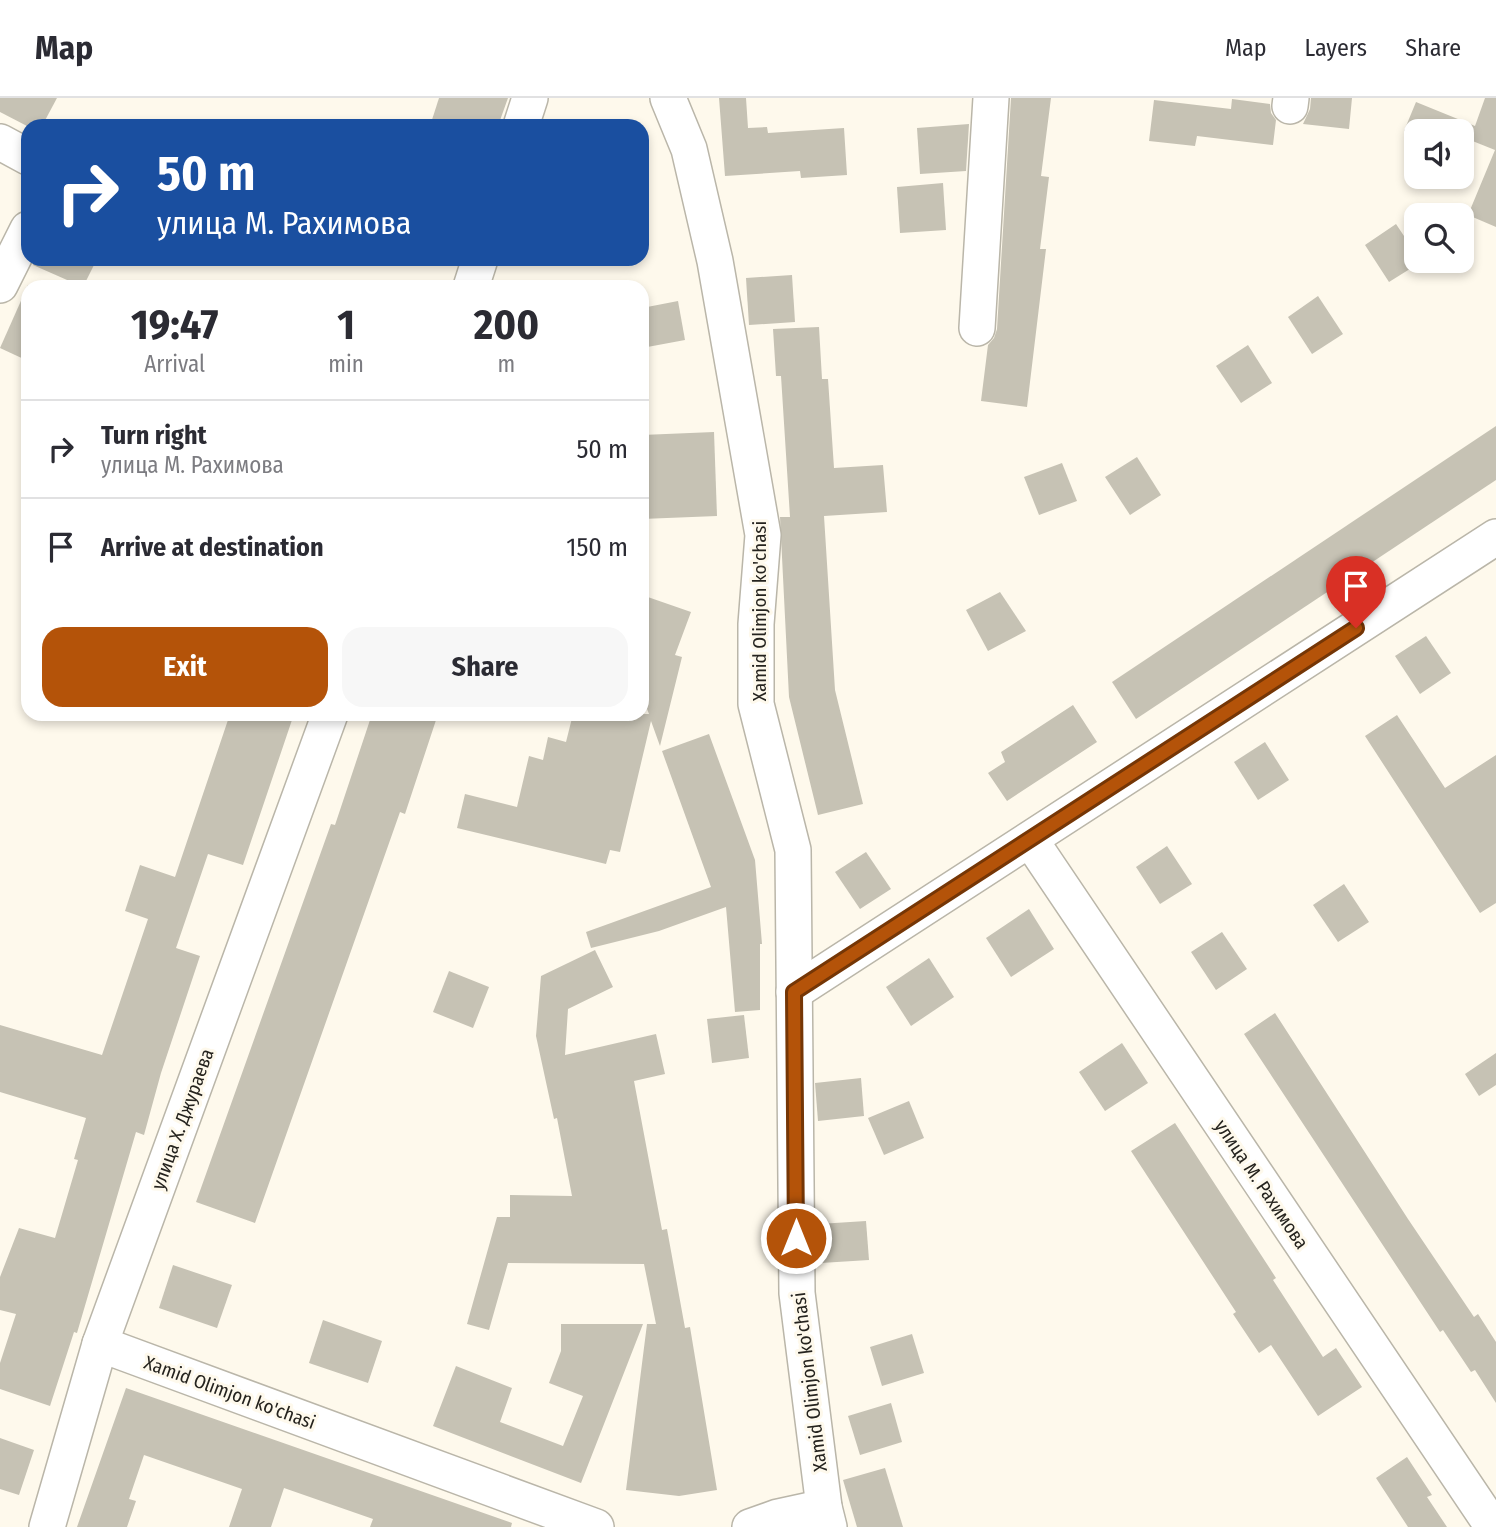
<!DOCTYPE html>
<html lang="en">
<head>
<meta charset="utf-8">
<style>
  :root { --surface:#fff; --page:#f7f7f7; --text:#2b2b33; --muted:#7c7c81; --line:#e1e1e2; --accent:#b45309 }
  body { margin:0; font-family:"Fira Sans Condensed",sans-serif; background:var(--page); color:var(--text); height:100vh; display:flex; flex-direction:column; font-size:26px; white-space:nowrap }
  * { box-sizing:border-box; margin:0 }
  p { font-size:23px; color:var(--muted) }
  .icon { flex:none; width:38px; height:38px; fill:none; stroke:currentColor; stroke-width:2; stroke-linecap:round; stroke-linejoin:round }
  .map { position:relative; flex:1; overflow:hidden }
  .details { position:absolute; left:21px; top:182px; width:628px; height:441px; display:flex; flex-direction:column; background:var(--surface); border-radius:21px; box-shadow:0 4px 10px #0003 }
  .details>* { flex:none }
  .top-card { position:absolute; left:21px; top:21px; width:628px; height:147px; border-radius:21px; box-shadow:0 4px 10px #0003; background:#1a4fa0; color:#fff; overflow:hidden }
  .controls { position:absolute; left:1404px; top:21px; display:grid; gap:14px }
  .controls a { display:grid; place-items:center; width:70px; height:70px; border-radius:14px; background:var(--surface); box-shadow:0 4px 10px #0003; font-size:35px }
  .pin { position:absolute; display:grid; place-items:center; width:60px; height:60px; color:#fff; margin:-72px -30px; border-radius:50% 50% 50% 0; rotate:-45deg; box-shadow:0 0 7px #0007 }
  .pin .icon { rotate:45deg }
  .me { position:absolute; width:77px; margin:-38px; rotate:0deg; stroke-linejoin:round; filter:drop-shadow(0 0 5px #0008) }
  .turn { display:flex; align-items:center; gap:24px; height:147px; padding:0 21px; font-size:32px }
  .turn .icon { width:91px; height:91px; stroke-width:2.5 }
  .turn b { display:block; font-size:49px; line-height:60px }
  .eta { display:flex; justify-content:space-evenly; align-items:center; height:119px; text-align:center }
  .eta b { font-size:42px; font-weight:700; line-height:49px }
  .action { display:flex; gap:14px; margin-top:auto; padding:14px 21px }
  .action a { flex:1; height:80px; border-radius:21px; background:var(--accent); color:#fff; font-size:28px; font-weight:700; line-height:80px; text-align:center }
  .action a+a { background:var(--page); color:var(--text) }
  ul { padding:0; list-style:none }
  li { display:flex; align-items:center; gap:21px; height:98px; padding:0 21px; border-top:2px solid var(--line) }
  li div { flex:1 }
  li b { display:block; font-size:26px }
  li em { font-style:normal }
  header { display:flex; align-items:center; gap:42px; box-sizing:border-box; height:98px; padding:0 35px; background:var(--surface); border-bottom:2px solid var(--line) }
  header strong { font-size:33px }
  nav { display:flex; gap:38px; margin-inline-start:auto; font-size:24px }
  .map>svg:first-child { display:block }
  .building { fill:#c6c2b4 }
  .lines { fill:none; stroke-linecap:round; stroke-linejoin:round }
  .street-casing { stroke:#bab6a9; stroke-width:38 }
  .street { stroke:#fff; stroke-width:35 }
  .route-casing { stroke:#753606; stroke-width:18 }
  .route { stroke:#b45309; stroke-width:12 }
  .labels { text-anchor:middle; stroke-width:6; stroke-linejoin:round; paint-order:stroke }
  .street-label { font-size:19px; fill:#25231e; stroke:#fef9ec }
</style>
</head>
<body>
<header>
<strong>Map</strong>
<nav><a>Map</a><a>Layers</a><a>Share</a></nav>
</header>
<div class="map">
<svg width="1496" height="1429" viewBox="0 0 1496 1429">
  <rect width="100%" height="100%" fill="#fef9ec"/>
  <g class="building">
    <path d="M0 0H57L42 28H27L0 14Z"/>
    <path d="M439 0H508L498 28H430Z"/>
    <path d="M719 0H746L748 30 767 29 768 35 844 30 847 77 801 80 800 73 725 78Z"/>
    <path d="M1011 0H1051L1041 78 1049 79 1040 151H1046L1027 309 981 303 988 247 994 240 997 231Z"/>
    <path d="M1311 0H1352L1349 31 1303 26 1310 11Z"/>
    <path d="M1485 0H1496V129L1468 117 1495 52 1470 42 1473 33H1404L1416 4 1475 28Z"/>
    <path d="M1232 1 1270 6 1271 15 1276 22 1273 47 1197 38 1195 48 1149 43 1154 2 1231 11Z"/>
    <path d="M969 26 966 73 920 76 917 30Z"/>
    <path d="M943 85 946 132 900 135 897 89Z"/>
    <path d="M1396 126 1416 156V163L1421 164 1389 184 1365 147Z"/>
    <path d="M36 161H97L83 189 33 167Z"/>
    <path d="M792 177 795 224 749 227 746 180Z"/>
    <path d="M28 187V263L0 250Z"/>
    <path d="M1318 198 1343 236 1312 256 1288 219Z"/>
    <path d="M678 203 685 242 642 250V210Z"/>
    <path d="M819 229 822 281H828L834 370 883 367 887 414 824 418 835 592 863 706 818 717 789 599 780 419H790L781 278H776L773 231Z"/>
    <path d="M1248 247 1272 285 1241 305 1216 268Z"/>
    <path d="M1496 328V382L1136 621 1112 584Z"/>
    <path d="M714 334 717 418 642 421V337Z"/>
    <path d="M1137 359 1161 397 1130 417 1105 379Z"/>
    <path d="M1062 365 1077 403 1039 417 1024 379Z"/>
    <path d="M1000 494 1026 533 988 553 966 512Z"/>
    <path d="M642 497 691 514 675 557 682 559 660 648 651 623 620 754 610 752 606 766 457 730 465 696 517 709 529 658 543 662 548 639 566 644 573 616H649L642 598Z"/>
    <path d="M1426 538 1451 575 1420 596 1395 558Z"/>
    <path d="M1073 607 1097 644 1007 703 988 675 1005 664 1001 654Z"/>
    <path d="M230 616H294L243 767 208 756 176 850 200 858 161 975 144 1037 136 1034 77 1235 74 1234 50 1308 0 1291V1265L16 1216 0 1212V1179L19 1130 55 1140 78 1062 74 1061 86 1020 0 994V927L102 957 148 821 125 813 140 767 175 779Z"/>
    <path d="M372 616H438L405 716 400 714 255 1125 196 1104 331 726 335 727Z"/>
    <path d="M1397 617 1445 690 1496 657V805L1480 815 1365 638Z"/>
    <path d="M709 636 755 762 762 846H760V912L735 914 726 809 659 833 591 850 586 834 711 789 662 653Z"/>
    <path d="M1265 644 1289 682 1258 702 1234 664Z"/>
    <path d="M1167 748 1192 786 1160 806 1136 769Z"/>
    <path d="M866 754 891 791 860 811 835 774Z"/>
    <path d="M1344 786 1369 824 1338 844 1313 807Z"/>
    <path d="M1029 811 1054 851 1011 879 986 840Z"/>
    <path d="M1222 834 1247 871 1216 892 1191 854Z"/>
    <path d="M595 852 613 889 568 911 565 957 656 936 665 976 634 983 662 1132 667 1131 685 1230 690 1229 717 1392 679 1398 626 1392 647 1226H656L644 1166 508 1165 489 1232 467 1226 497 1119H510V1097L572 1098 557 1020 554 1021 536 938 541 878Z"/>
    <path d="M929 860 954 899 911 928 886 889Z"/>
    <path d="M449 873 489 889 473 930 433 914Z"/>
    <path d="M1275 915 1408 1121 1474 1219 1478 1216 1496 1244V1305L1475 1272 1471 1274 1443 1232 1440 1234 1244 936Z"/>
    <path d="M744 917 749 960 712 965 707 921Z"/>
    <path d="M1122 945 1148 985 1105 1013 1079 974Z"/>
    <path d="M1496 955V987L1479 998 1465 976Z"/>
    <path d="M861 980 864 1018 818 1023 815 985Z"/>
    <path d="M909 1003 924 1040 884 1057 868 1020Z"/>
    <path d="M1175 1025 1276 1180 1273 1182 1323 1259 1336 1250 1362 1289 1318 1318 1271 1247 1259 1255 1233 1216 1236 1214 1131 1053Z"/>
    <path d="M866 1123 869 1162 821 1165 819 1126Z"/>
    <path d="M173 1167 232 1187 217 1230 159 1210Z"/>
    <path d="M323 1222 382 1243 368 1285 309 1265Z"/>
    <path d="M561 1226H643L581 1385 433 1328 456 1268 512 1290 500 1324 563 1348 583 1298 549 1285 561 1253Z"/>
    <path d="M912 1236 924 1275 882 1288 870 1249Z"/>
    <path d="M126 1290 512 1425 511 1429H370L373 1421 284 1390 271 1429H229L242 1391 144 1357 129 1401 136 1403 127 1429H77Z"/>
    <path d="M891 1305 902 1344 860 1357 848 1318Z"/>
    <path d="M0 1340 34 1352 19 1397 0 1391Z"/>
    <path d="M1407 1359 1432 1397 1427 1399 1447 1429H1408L1376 1380Z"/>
    <path d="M885 1370 903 1429H857L843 1382Z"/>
  </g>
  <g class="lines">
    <defs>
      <g id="street">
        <path d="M668 0 689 51 715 163 763 437 756 526V606L793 752 797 1195 824 1409 829 1429"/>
        <path d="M1290 8 1291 0"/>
        <path d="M521 28 530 0"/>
        <path d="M0 44 28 59"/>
        <path d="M0 187 28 131"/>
        <path d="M471 189 480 161"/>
        <path d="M977 230 991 0"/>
        <path d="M1031 743 1493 1429"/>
        <path d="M794 894 1496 439"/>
        <path d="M100 1246 596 1429"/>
        <path d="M47 1429 100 1246 330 616"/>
        <path d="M750 1429 778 1419 824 1409"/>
      </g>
    </defs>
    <use href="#street" class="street-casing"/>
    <use href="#street" class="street"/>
  </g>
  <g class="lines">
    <defs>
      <path id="route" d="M796 1140 794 894 1356 530"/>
    </defs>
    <use href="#route" class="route-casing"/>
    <use href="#route" class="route"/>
  </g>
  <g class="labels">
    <g class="street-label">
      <text transform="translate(759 513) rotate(-90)" y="7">Xamid Olimjon ko'chasi</text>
      <text transform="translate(182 1021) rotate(-70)" y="7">улица Х. Джураева</text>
      <text transform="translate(1262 1086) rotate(56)" y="7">улица М. Рахимова</text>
      <text transform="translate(809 1284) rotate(-97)" y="7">Xamid Olimjon ko'chasi</text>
      <text transform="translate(230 1294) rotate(20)" y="7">Xamid Olimjon ko'chasi</text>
    </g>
  </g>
</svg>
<div class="controls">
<a><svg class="icon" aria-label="sound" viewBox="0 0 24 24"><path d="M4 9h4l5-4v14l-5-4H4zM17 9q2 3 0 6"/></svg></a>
<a><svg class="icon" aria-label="search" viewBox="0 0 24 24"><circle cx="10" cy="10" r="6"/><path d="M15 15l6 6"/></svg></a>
</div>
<div class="pin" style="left:1356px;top:530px;background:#d93025"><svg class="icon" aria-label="arrive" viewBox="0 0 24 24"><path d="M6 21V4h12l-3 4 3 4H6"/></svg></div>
<svg class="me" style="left:796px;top:1140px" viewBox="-20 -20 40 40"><circle r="17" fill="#b45309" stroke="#fff" stroke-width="3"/><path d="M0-11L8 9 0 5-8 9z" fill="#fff"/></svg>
<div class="top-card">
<div class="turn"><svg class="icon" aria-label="right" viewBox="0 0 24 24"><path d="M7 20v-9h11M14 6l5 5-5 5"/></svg><div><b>50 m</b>улица М. Рахимова</div></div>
</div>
<section class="details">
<div class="eta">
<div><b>19:47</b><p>Arrival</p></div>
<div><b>1</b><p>min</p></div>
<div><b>200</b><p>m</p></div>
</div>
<ul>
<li><svg class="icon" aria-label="right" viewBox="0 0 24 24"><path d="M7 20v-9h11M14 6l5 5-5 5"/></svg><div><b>Turn right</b><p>улица М. Рахимова</p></div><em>50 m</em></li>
<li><svg class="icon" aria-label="arrive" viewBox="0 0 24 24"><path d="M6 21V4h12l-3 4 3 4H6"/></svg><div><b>Arrive at destination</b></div><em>150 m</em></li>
</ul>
<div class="action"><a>Exit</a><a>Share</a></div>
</section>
</div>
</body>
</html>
